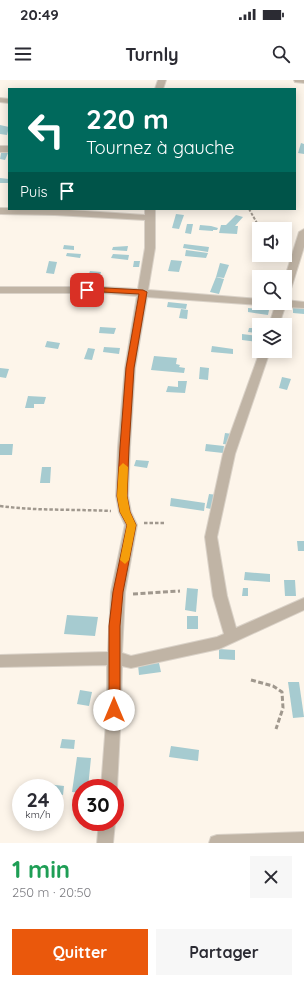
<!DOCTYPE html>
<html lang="fr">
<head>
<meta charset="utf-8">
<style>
  :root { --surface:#fff; --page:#f7f7f7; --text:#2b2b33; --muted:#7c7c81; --accent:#ea580c }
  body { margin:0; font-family:Quicksand,sans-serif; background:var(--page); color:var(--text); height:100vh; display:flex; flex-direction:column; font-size:15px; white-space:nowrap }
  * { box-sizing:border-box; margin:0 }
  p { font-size:13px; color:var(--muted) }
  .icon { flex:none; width:22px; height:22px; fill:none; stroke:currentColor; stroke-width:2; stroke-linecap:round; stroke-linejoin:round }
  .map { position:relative; height:763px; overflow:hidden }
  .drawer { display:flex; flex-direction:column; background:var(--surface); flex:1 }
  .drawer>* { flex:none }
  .top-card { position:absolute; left:8px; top:8px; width:288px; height:122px; border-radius:0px; box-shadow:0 2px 10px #0003; background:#00695c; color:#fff; overflow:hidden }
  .controls { position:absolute; left:252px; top:142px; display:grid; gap:8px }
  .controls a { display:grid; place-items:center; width:40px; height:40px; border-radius:0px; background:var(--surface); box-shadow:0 2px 10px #0003; font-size:20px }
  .speed { position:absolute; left:12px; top:699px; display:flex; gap:8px; font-size:20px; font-weight:700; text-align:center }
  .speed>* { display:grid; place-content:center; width:52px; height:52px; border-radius:50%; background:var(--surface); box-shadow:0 2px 10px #0003; line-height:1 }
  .speed small { font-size:10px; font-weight:400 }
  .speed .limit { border:6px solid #d22; background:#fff; color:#111 }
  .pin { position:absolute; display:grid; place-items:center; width:34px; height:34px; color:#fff; margin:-17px; border-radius:8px; box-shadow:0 2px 6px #0006 }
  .me { position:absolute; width:44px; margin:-22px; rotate:0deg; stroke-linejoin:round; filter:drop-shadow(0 0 3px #0008) }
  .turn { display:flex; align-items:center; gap:14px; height:84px; padding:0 12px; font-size:18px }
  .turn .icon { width:52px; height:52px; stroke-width:2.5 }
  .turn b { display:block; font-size:28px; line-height:34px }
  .then { display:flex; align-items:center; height:38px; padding:0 12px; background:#0003; gap:8px; font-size:15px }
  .round { display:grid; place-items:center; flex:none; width:42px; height:42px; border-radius:0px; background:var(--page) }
  .overview { display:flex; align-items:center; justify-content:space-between; height:68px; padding:0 12px }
  h1 { font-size:24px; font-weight:700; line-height:30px; color:#1e9e55 }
  .cta { display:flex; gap:8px; margin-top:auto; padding:8px 12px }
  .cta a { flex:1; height:46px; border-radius:0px; background:var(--accent); color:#fff; font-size:16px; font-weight:700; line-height:46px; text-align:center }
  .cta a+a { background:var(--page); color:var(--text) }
  .status { display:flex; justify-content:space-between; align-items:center; height:28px; padding:0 20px; background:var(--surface); direction:ltr }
  .status svg { height:11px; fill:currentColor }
  header { display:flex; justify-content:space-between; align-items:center; height:52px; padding:0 12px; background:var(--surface); font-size:18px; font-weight:700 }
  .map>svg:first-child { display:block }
  .building { fill:#a6cbd0 }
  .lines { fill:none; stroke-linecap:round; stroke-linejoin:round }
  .street-casing { stroke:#dad2c8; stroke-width:2 }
  .path-far2 { stroke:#a0988e; stroke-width:2; stroke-dasharray:3 1.5; stroke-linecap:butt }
  .path-far1 { stroke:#a0988e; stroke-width:2.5; stroke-dasharray:3.5 2; stroke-linecap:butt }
  .path { stroke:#a0988e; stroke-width:3; stroke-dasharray:5 2.5; stroke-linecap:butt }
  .street { fill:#c0b4a5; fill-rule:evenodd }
  .route { fill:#ea580c; stroke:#983908 }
  .slow { fill:#f59e0b }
</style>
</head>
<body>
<div class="status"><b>20:49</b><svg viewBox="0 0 49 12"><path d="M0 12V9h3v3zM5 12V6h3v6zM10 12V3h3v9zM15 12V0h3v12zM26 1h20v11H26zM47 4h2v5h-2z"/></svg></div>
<header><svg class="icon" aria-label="menu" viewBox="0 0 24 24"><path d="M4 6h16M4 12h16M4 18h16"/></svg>Turnly<svg class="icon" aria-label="search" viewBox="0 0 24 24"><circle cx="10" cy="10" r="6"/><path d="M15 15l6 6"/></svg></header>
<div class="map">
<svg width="304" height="763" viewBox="0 0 304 763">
  <rect width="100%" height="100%" fill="#fdf5ea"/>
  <g class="building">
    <path d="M0 45 9 47 7 55 0 54Z"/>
    <path d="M301 63 304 64V74L298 73Z"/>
    <path d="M1 73H8L5 80 0 79Z"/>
    <path d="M0 98 9 99V103H0Z"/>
    <path d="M176 134 184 135 179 149 172 148Z"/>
    <path d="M236 135 243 137 235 146H238L237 154 219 153 221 145H226Z"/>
    <path d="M187 144H193L191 154 185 153Z"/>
    <path d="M200 145 211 146 218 148 217 150H213V151L199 150Z"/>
    <path d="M184 164 209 167 208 172 183 168Z"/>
    <path d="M64 165 74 166V170L63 169Z"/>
    <path d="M128 166 127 171 112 170 113 167Z"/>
    <path d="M186 170 208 173 206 178 185 176Z"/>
    <path d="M67 173 81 174 80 178 66 176Z"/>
    <path d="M113 174 129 175 128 180 111 178Z"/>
    <path d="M171 180 182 181 179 192 168 191Z"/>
    <path d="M49 181 57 182 54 194 46 193Z"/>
    <path d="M134 181H140L139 187H133Z"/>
    <path d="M220 183 229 185 224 198 216 197Z"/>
    <path d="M90 191 101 192 99 200 87 199Z"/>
    <path d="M216 197 224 199 219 214 210 212Z"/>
    <path d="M168 222 187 224 186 229 167 227Z"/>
    <path d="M293 227 304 228V234L293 233Z"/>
    <path d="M248 228 269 230 268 235 248 232Z"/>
    <path d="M181 229 188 230 187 239 179 238Z"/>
    <path d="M100 247 116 248 114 254 99 253Z"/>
    <path d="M249 248H258L257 253 248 252Z"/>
    <path d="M242 254 259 256V262L242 260Z"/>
    <path d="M47 261 60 263 58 269 45 267Z"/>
    <path d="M212 266 233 269V274L211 272Z"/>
    <path d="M104 267 120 268 119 274 103 272Z"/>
    <path d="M88 268 95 269 92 280 84 279Z"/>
    <path d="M154 276 177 278 176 284 180 285 179 287 185 288 184 293 151 290Z"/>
    <path d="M200 287 209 288 208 300 199 299Z"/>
    <path d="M0 288 9 289 6 298 0 297Z"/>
    <path d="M282 297 291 299 287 310 279 308Z"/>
    <path d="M178 301H187L185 313 166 312 168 306 178 307Z"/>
    <path d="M28 316 46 317 44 324H34V328H25Z"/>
    <path d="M225 353 233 354 231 365 223 364Z"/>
    <path d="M0 364H13L12 375H0Z"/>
    <path d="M206 364 224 366 223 373 205 371Z"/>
    <path d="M136 380 149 381 147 388 134 386Z"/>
    <path d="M42 387H51L50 403H40Z"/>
    <path d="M209 414 218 415 216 430 206 428Z"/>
    <path d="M171 418 205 423 204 431 170 426Z"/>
    <path d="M297 461H304V471H298Z"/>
    <path d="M245 492 270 494V502L244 500Z"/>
    <path d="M284 500H295L296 516H285Z"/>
    <path d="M187 508 198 509 196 532 185 530Z"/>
    <path d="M243 508H248V516H242Z"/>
    <path d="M67 535 98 537 95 556 64 554Z"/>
    <rect x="187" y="536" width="11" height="13"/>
    <path d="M219 569 235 570V580L219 579Z"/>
    <path d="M159 583 161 592 139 595 138 585Z"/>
    <path d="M288 602H299L304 637 293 638Z"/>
    <path d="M80 610 92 612 89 626 77 624Z"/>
    <path d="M62 659 75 660 74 669 60 668Z"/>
    <path d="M171 666 199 670 198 681 169 677Z"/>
    <path d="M77 677 91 678 88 708H81V713L72 712Z"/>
    <path d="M47 704 64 706 63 715 55 714V708H47Z"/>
  </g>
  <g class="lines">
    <defs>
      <g id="street">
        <path d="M158 0H166L163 9H155Z"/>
        <path d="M294 0H304V3L295 2Z"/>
        <path d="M0 18 9 19V23L0 22Z"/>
        <rect x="0" y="66" width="9" height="6"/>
        <path d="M0 128 55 129 145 135V129H155V168L148 210 259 219V223H263L259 225 147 217 135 288 130 367 128 416 131 432 137 445 125 512 122 573 131 576 217 557 224 554 213 516 205 457 223 374 260 271H270L235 374 217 457 227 516 236 548 304 518V530L219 569 131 588 122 586 121 630 117 708 115 712V708H101L107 630V585L0 587V575L108 572 111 512 125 445 119 432 116 416 118 367 125 288 137 216 104 213H0V207H104L138 209 145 168V140L55 135 0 134Z"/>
        <path d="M304 149V167L290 212 285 215V197L299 152Z"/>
        <path d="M285 220 304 222V228L285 227 279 245H269L275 226 272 223H285Z"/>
        <path d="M99 742H115L113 763H97Z"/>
        <path d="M304 752V763H209L211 757 217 755Z"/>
      </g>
    </defs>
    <use href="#street" class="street-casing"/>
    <path class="path-far2" d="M249 129 257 143 269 149"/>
    <g class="path-far1">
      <path d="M0 426C37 431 74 429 111 431"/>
      <path d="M144 443H166"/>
    </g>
    <g class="path">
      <path d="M133 514 180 511"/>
      <path d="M251 600 273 606 282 612 283 628 276 649"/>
    </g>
    <use href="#street" class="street"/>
  </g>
  <path class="route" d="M87 207 143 210 147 212 134 288 129 367 127 416 130 432 136 445 123 512 120 546V630L118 634 114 635 111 634 109 630V546L113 512 127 445 120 432 117 416 120 367 126 288 139 214 84 211V208Z"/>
  <path class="slow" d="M123 383 128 387 127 416 130 432 136 445 129 480 125 484 120 480 127 445 120 432 117 416 119 387Z"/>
</svg>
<div class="controls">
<a><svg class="icon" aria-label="sound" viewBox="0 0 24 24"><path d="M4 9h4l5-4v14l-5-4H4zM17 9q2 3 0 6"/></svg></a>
<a><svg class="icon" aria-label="search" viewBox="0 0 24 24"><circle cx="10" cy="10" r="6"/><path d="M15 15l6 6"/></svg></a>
<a><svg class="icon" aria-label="layers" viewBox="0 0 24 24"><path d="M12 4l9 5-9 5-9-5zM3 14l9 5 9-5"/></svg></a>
</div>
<div class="speed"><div>24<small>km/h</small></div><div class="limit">30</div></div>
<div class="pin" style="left:87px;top:210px;background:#d93025"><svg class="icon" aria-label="arrive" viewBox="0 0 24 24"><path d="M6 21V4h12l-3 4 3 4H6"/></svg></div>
<svg class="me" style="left:114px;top:630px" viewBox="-20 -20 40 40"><circle r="19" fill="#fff"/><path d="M0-13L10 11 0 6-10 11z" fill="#ea580c"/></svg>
<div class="top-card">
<div class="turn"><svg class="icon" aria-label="left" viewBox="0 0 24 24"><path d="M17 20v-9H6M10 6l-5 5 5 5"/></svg><div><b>220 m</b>Tournez à gauche</div></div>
<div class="then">Puis<svg class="icon" aria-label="arrive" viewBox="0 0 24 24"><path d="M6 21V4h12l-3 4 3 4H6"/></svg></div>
</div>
</div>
<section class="drawer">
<div class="overview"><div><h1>1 min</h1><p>250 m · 20:50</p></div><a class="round"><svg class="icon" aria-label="close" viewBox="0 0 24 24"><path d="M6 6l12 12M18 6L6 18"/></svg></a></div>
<div class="cta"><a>Quitter</a><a>Partager</a></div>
</section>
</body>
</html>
